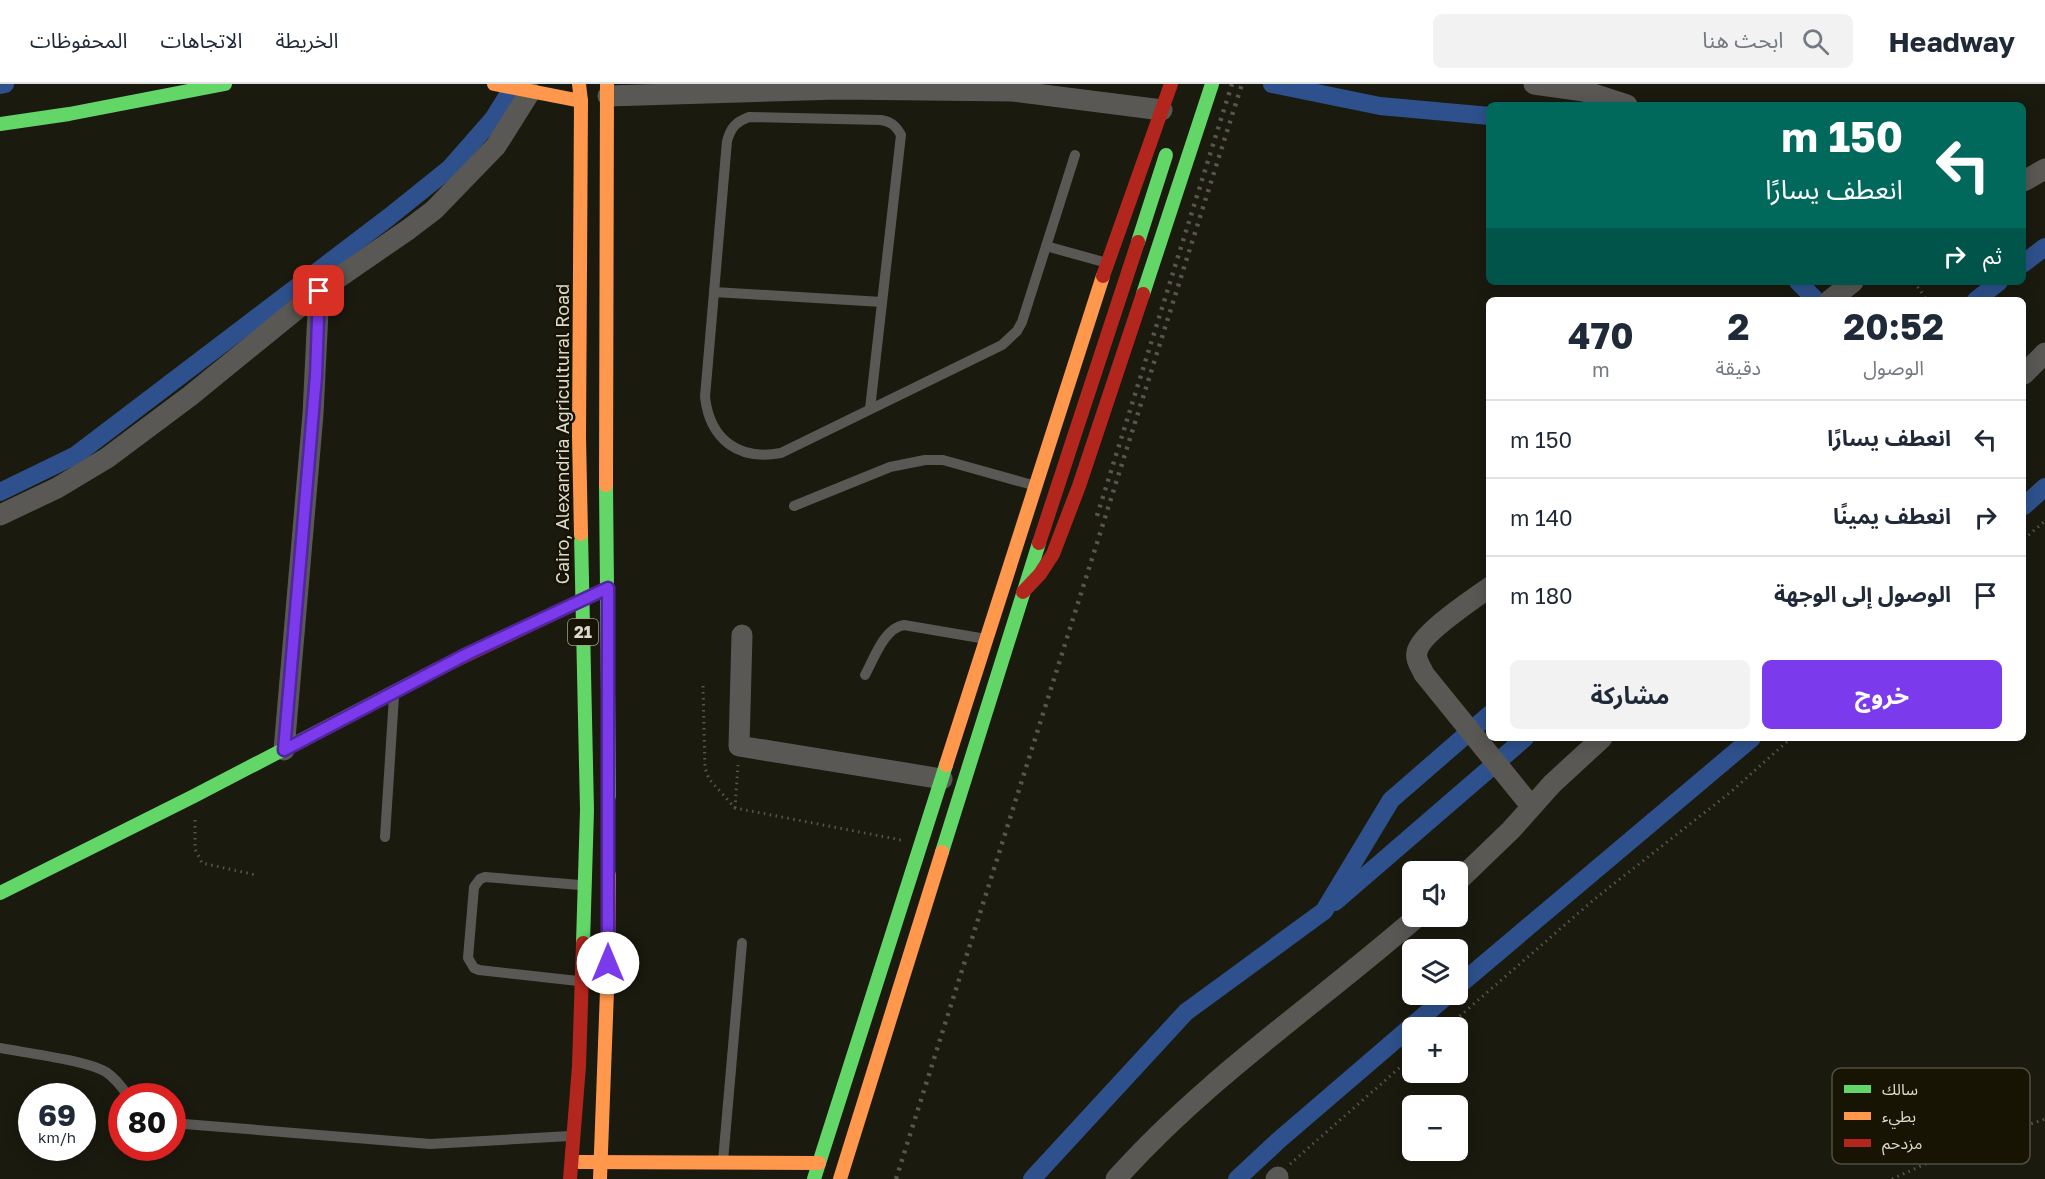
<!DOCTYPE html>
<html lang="ar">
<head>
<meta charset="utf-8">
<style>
  :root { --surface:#fff; --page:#f2f2f3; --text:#1f2937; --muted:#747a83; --line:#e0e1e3; --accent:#7c3aed }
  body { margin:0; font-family:"Golos Text","Noto Sans Arabic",sans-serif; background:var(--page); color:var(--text); direction:rtl; height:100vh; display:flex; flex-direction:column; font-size:22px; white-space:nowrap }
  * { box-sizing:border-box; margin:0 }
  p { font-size:20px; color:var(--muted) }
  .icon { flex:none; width:33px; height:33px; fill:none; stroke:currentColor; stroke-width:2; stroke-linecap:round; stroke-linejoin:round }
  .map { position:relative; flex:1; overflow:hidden; direction:ltr }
  .drawer { position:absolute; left:1486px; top:213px; width:540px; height:444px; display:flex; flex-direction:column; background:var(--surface); border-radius:9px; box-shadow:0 3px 15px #0003; direction:rtl }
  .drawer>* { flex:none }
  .top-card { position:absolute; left:1486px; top:18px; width:540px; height:183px; border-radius:9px; box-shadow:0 3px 15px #0003; direction:rtl; background:#00695c; color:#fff; overflow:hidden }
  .tools { position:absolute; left:1402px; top:777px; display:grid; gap:12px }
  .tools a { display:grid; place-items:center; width:66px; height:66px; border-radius:9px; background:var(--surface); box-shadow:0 3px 15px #0003; font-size:30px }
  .speed { position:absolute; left:18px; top:999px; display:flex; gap:12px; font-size:30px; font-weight:700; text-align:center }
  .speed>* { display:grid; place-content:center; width:78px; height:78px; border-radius:50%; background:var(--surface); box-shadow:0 3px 15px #0003; line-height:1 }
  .speed small { font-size:15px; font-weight:400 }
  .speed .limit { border:9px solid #d22; background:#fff; color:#111 }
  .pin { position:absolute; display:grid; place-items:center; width:51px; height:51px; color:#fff; margin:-26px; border-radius:12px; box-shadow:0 3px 9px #0006 }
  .me { position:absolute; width:66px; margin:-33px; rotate:0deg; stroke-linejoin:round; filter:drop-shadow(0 0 4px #0008) }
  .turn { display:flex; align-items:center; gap:21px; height:126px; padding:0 24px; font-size:27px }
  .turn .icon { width:78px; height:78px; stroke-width:2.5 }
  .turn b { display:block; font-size:42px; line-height:51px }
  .then { display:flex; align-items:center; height:57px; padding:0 24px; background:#0003; gap:12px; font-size:22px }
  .eta { display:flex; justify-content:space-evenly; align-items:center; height:102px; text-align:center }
  .eta b { font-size:36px; font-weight:700; line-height:42px }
  .cta { display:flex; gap:12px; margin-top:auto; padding:12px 24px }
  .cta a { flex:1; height:69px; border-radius:9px; background:var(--accent); color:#fff; font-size:24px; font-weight:700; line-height:69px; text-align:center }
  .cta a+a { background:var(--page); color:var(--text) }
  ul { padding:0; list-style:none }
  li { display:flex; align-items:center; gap:18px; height:78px; padding:0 24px; border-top:2px solid var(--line) }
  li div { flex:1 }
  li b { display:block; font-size:22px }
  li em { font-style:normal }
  header { display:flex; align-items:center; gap:36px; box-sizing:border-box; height:84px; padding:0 30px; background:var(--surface); border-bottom:2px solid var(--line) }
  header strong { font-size:28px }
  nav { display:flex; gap:33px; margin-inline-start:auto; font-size:21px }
  .search { width:420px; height:54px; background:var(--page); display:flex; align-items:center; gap:15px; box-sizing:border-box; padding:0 21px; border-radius:9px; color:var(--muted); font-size:22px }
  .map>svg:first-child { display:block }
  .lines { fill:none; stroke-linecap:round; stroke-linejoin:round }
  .canal { stroke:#2e518d; stroke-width:18 }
  .path { stroke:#575650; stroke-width:3; stroke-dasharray:1.5 4.5; stroke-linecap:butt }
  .lane { stroke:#595854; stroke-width:10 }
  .street { stroke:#595854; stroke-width:21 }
  .fast { stroke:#63d668; stroke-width:14 }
  .slow { stroke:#ff974d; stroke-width:14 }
  .jam { stroke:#b3261e; stroke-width:14 }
  .rail { stroke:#56554e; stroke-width:4.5; stroke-dasharray:3 6; stroke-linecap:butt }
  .route-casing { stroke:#51269a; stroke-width:15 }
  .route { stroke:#7c3aed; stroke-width:10 }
  .labels { text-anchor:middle; stroke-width:5; stroke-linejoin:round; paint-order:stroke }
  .shield { fill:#171403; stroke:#a19f91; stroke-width:1.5 }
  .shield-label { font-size:16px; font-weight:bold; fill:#dcdace }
  .street-label { font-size:18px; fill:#dcdace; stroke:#171403 }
  .key { fill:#171403; stroke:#524f40; stroke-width:1.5 }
  .key-label { font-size:16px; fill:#dcdace }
</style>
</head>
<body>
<header>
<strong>Headway</strong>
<div class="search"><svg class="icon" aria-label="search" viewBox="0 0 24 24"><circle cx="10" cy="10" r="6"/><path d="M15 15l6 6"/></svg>ابحث هنا</div>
<nav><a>الخريطة</a><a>الاتجاهات</a><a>المحفوظات</a></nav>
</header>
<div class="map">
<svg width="2045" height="1095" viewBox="0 0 2045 1095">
  <rect width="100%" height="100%" fill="#1b1a0f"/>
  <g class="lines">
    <g class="canal">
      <path d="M1272 0 1380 22 1490 32"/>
      <path d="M0 1 5 0"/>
      <path d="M2024 179 2045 163"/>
      <path d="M1798 198 1816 216"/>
      <path d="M1976 216 1999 198"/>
      <path d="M0 408 76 371 389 133 450 84 493 35 515 0"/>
      <path d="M2024 422 2045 403"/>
      <path d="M1335 818 1525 654"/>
      <path d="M1458 902 1752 654"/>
      <path d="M1032 1095 1186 928 1324 827 1391 716 1490 630"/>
      <path d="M1237 1095 1279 1056 1449 910"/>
    </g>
    <g class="path">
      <path d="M1914 198 1927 216"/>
      <path d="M2024 455 2045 437"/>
      <path d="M703 602 705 684 709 695 735 724 901 756"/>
      <path d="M735 724 738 681"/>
      <path d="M195 736V765L202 779 256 791"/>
      <path d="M1446 944 1597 813 1732 707 1791 654"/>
      <path d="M1290 1080 1413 972"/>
      <path d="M1892 1095 1959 1065 2045 1035"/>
    </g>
    <g class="lane">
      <path d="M1046 162 1107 179"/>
      <path d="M714 208 882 218"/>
      <path d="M870 325 901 51C896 42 892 38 881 36L749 33C736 38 731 43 727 57L705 313C710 356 739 377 781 369L1002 261 1017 247 1022 238 1075 71"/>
      <path d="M794 422 890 383 925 376H943L1036 402"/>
      <path d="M865 591C874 575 884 544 904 541L986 555"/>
      <path d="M385 753 394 612"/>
      <path d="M578 897 479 886 474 884 468 874 474 803 480 795 485 793 580 801"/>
      <path d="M0 964C26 969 85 976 106 988 115 994 122 1003 128 1012"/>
      <path d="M172 1039 430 1060 570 1052"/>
      <path d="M723 1077 742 859"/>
    </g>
    <g class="street">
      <path d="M1534 0 1584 7 1627 21"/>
      <path d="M608 12 838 5 1012 7 1162 26"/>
      <path d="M2024 97 2045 85"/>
      <path d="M1830 216 1853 198"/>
      <path d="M2024 290 2045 269"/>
      <path d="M0 431 57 404 107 374 190 312 319 207 409 145 434 126 496 62 530 8"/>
      <path d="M1490 503C1473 515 1420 550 1417 568 1415 576 1421 583 1424 590L1531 722"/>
      <path d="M742 551 739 662 942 695"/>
      <path d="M284 666 313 330 319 207"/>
      <path d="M1458 797 1511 746 1552 700 1602 654"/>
      <path d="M1116 1095C1205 995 1317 920 1418 832"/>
      <path d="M1276 1095 1278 1093"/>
    </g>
    <g class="fast">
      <path d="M0 40 69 30 225 0"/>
      <path d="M1138 158 1166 71"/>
      <path d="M1143 210 1212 0"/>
      <path d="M606 401 609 712"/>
      <path d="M581 450 587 726 583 859"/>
      <path d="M942 768 1039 459"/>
      <path d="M0 809 194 712 438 585"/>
      <path d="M814 1095 946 681"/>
    </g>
    <g class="slow">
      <path d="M494 0 581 17"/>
      <path d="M579 0 581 17 579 353 581 450"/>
      <path d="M606 401 607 0"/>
      <path d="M946 681 1103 192"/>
      <path d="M579 1078 819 1079"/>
      <path d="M600 1095 608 879 609 791"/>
      <path d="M840 1095 942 768"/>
    </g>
    <g class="jam">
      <path d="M1103 192 1171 0"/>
      <path d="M1039 459 1138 158"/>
      <path d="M1023 508 1040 490 1053 470 1079 402 1143 210"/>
      <path d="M438 585 601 507"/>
      <path d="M570 1095 579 982 583 859"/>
    </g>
    <g class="rail">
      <path d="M1097 432 1232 0"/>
      <path d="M896 1095 1242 0"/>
    </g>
  </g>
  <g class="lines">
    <defs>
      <path id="route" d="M319 207 316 292 284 666 467 570 608 504V879"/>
    </defs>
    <use href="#route" class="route-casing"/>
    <use href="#route" class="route"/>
  </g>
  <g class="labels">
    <rect class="shield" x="568" y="535" width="30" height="26" rx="4.5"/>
    <g class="shield-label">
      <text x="583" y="554">21</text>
    </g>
    <g class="street-label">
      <text transform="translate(563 350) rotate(-90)" y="6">Cairo, Alexandria Agricultural Road</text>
    </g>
  </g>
  <rect x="1832" y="984" width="198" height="96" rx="9" class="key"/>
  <rect x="1844" y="1001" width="27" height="8" fill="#63d668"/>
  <rect x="1844" y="1028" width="27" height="8" fill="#ff974d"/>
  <rect x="1844" y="1055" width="27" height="8" fill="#b3261e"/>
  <g class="key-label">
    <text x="1882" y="1011">سالك</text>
    <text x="1882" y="1038">بطيء</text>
    <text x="1882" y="1065">مزدحم</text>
  </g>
</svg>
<div class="tools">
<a><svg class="icon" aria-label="sound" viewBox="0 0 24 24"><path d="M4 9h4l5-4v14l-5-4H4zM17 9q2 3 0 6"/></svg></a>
<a><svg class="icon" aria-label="layers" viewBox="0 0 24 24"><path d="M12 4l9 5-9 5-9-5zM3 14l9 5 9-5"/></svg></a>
<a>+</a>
<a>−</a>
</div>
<div class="speed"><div>69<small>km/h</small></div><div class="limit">80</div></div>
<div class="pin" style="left:319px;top:207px;background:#d93025"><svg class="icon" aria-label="arrive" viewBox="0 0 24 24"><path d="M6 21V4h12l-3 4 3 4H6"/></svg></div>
<svg class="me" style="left:608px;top:879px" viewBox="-20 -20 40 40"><circle r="19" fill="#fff"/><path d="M0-13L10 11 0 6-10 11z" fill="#7c3aed"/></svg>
<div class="top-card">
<div class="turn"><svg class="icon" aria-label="left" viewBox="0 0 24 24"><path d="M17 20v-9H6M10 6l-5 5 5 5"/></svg><div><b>150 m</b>انعطف يسارًا</div></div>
<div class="then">ثم<svg class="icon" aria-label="right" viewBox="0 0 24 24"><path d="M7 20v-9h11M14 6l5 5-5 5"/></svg></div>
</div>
<section class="drawer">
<div class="eta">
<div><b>20:52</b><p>الوصول</p></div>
<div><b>2</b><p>دقيقة</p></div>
<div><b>470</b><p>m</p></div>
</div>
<ul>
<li><svg class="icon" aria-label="left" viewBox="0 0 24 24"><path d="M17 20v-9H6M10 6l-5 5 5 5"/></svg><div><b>انعطف يسارًا</b></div><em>150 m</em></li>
<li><svg class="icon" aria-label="right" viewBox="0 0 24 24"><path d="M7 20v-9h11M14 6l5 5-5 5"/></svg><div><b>انعطف يمينًا</b></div><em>140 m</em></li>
<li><svg class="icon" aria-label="arrive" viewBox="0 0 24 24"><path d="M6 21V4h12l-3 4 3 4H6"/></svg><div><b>الوصول إلى الوجهة</b></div><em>180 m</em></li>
</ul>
<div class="cta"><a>خروج</a><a>مشاركة</a></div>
</section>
</div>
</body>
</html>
